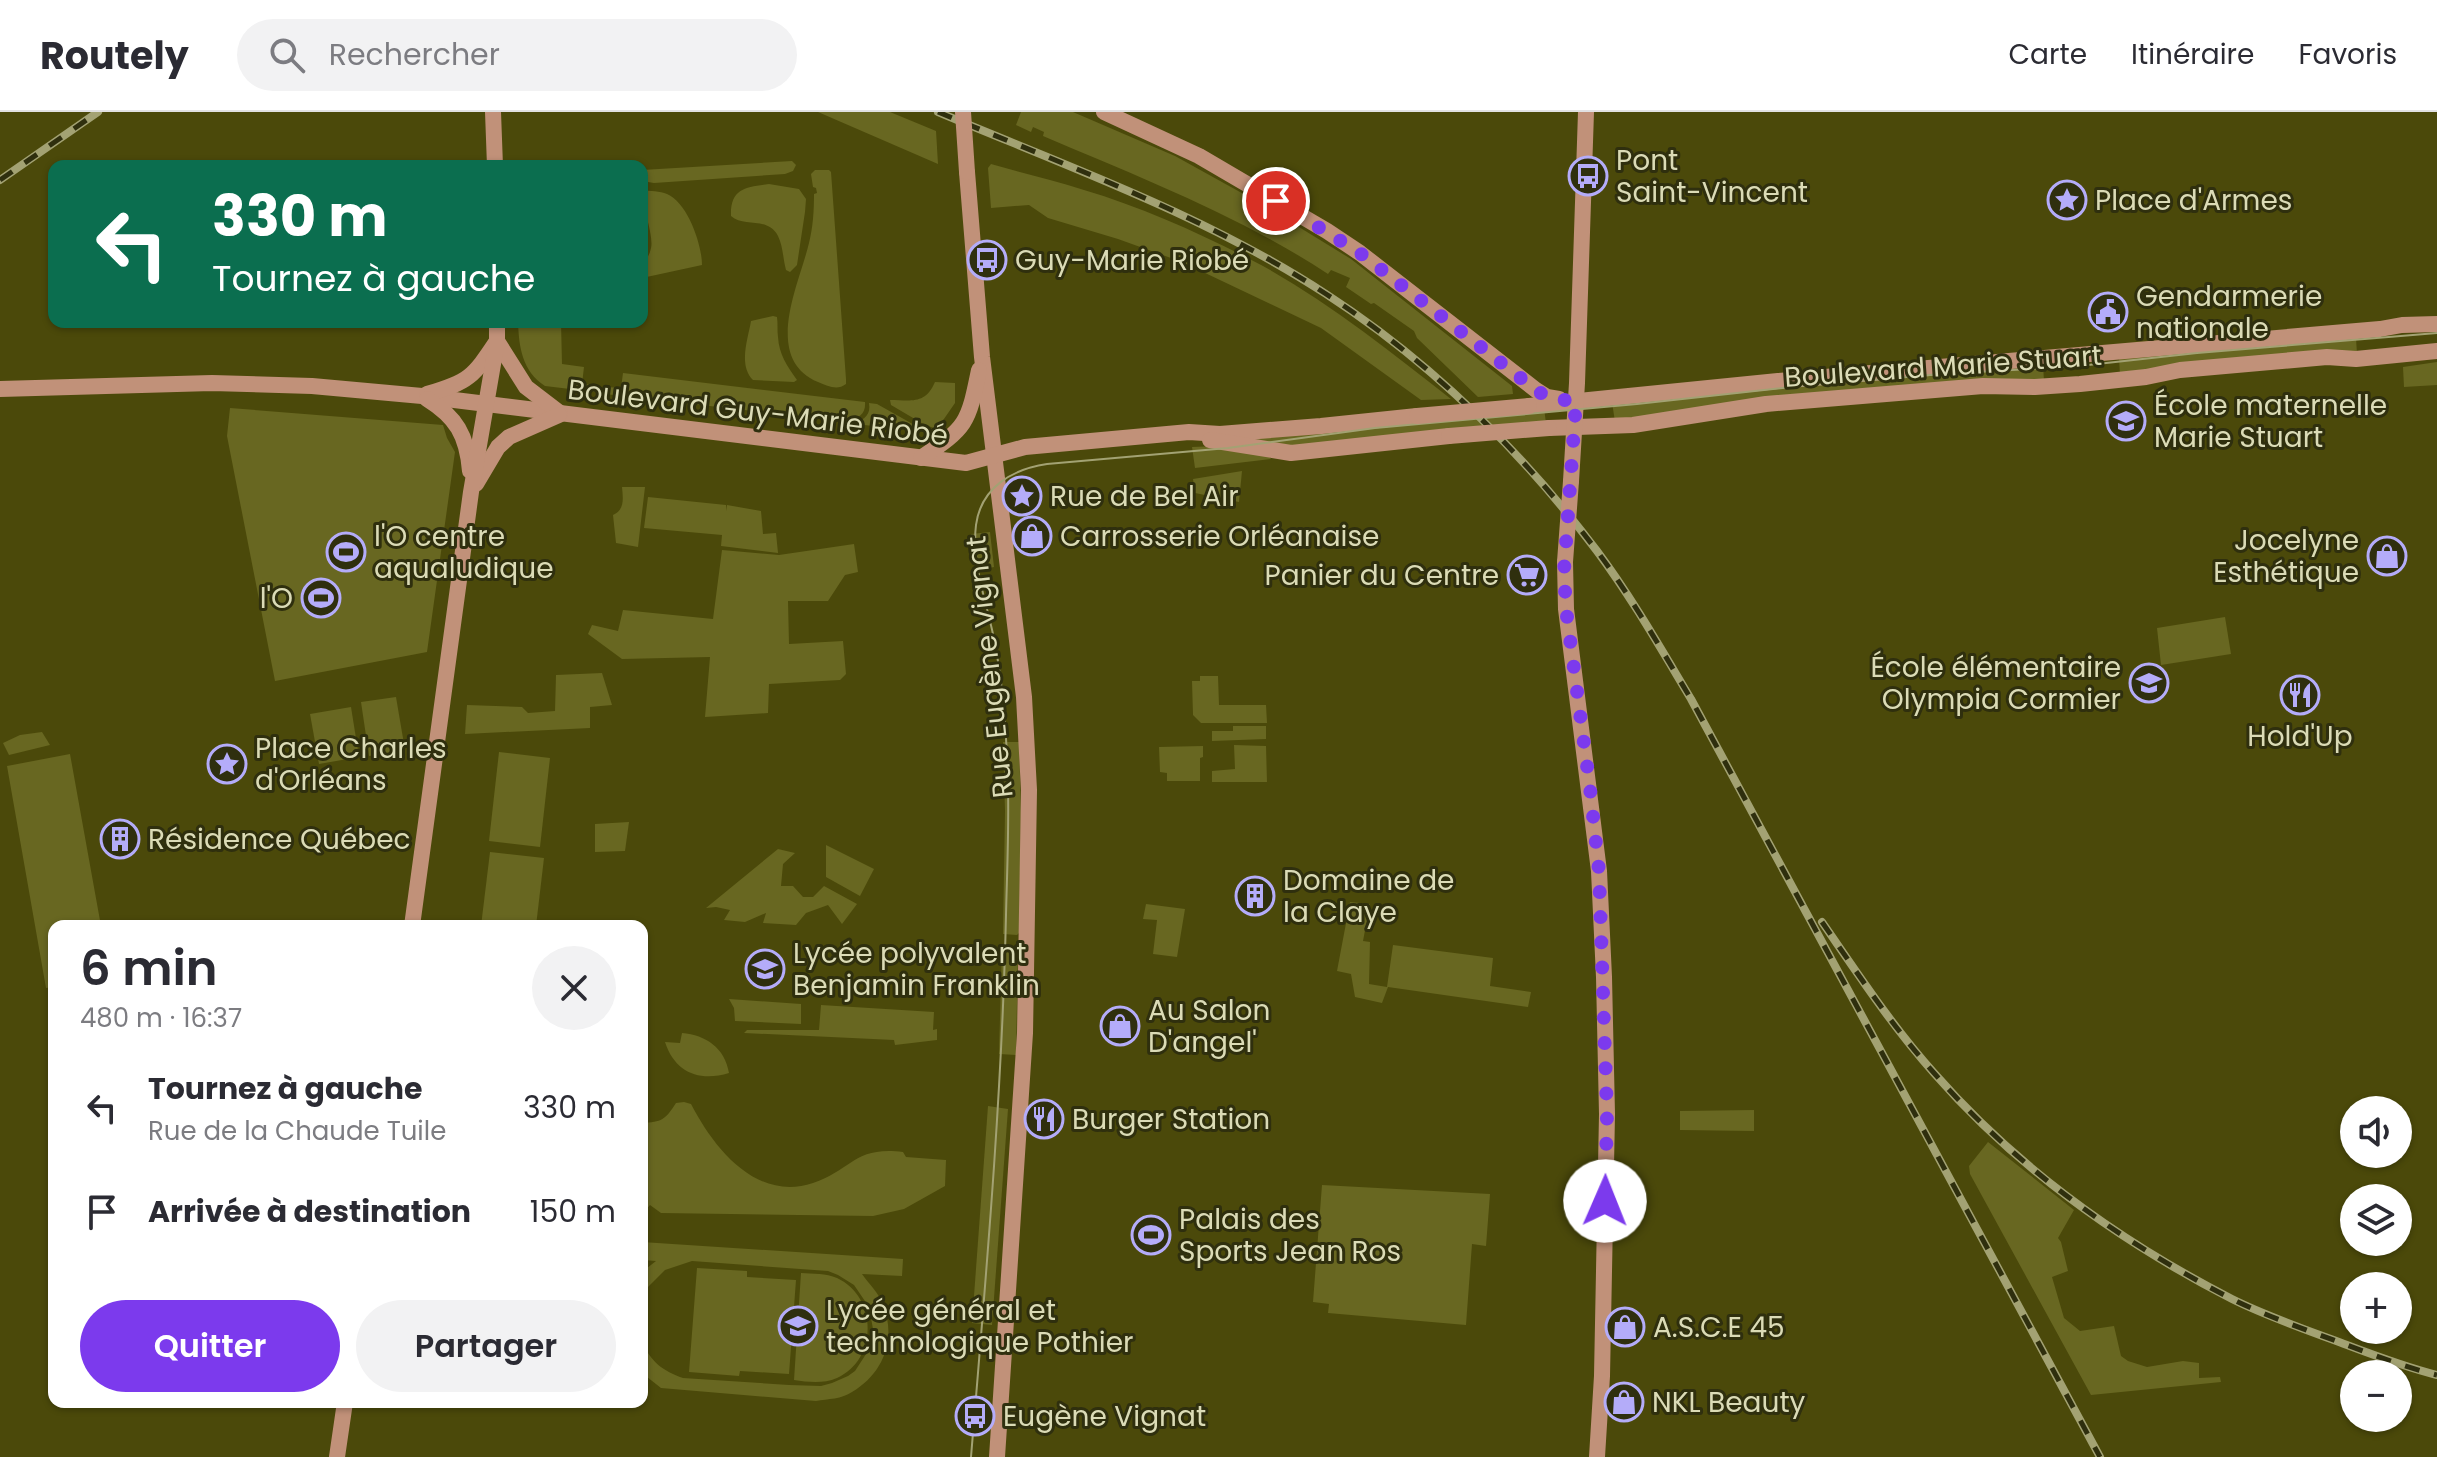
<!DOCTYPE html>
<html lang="fr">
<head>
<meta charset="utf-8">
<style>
  :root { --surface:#fff; --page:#f2f2f3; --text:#2b2b33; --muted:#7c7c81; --line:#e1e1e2; --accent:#7c3aed }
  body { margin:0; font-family:Poppins,sans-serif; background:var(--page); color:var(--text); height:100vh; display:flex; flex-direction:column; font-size:30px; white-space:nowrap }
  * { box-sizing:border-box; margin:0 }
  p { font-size:26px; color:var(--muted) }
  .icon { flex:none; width:44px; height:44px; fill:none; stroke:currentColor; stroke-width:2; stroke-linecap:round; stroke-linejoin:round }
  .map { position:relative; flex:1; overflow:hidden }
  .sheet { position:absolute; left:48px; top:808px; width:600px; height:488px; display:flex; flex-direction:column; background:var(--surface); border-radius:16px; box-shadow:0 2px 6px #0004 }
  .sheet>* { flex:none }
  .banner { position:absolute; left:48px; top:48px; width:600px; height:168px; border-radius:16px; box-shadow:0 2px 6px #0004; background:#0b6e4f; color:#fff; overflow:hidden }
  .fabs { position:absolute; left:2340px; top:984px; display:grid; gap:16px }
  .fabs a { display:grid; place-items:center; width:72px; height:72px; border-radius:50%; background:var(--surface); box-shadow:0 2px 6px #0004; font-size:40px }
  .pin { position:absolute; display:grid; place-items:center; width:68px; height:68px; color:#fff; margin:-34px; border:4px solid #fff; border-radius:50%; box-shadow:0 2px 8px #0007 }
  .me { position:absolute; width:88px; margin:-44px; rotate:1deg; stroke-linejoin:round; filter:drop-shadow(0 0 6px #0008) }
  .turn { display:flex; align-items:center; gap:28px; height:168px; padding:0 32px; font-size:36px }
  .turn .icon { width:104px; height:104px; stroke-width:2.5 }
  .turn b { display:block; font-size:56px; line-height:68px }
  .round { display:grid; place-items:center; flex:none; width:84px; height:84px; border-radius:42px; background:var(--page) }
  .head { display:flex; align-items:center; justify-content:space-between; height:136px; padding:0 32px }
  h1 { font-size:48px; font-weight:600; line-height:60px }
  .button { display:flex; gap:16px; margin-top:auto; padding:16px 32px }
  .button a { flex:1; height:92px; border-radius:48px; background:var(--accent); color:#fff; font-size:32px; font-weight:600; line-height:92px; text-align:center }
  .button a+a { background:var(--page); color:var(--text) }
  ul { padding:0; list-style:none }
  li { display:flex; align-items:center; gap:24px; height:104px; padding:0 32px }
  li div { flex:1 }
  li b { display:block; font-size:30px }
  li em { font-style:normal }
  header { display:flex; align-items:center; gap:48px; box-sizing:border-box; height:112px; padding:0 40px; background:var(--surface); border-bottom:2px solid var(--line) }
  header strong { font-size:38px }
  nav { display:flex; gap:44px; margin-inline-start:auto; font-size:28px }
  .search { width:560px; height:72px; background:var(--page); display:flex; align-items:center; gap:20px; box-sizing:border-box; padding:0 28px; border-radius:44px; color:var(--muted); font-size:30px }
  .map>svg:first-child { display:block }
  .green { fill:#686721 }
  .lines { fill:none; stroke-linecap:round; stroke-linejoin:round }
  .secondary { stroke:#c19179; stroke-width:16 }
  .tram { stroke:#a3a273; stroke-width:2 }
  .rail-casing { stroke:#a3a273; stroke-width:8 }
  .rail { stroke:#2f2f0e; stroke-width:5; stroke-dasharray:15; stroke-linecap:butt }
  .secondary-bridge { stroke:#c19179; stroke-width:16 }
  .route { stroke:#7c3aed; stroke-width:14; stroke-dasharray:0 25.2 }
  .labels { text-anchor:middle; stroke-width:6; stroke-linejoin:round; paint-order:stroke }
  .poi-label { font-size:28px; fill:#dbdbb6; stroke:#2f2f0e; text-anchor:start }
  .street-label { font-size:28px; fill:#dbdbb6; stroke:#2f2f0e }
</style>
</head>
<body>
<header>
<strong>Routely</strong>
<div class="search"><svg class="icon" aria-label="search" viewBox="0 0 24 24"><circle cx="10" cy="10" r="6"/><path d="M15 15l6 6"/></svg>Rechercher</div>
<nav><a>Carte</a><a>Itinéraire</a><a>Favoris</a></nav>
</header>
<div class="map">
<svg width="2437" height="1345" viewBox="0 0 2437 1345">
  <rect width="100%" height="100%" fill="#4b490a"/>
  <g class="green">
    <path d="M818 0H890L936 19 938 52Z"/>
    <path d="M1021 0H1073L1175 44 1258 90 1351 147 1512 274 1513 282 1478 285 1417 226 1414 219 1374 191 1371 192 1346 175 1350 166 1331 158 1328 162C1240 104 1139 65 1043 24L1044 20 1033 15 1031 20 1016 13Z"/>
    <path d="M792 49 796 53 793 59 785 62 654 71 642 69V58Z"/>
    <path d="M991 52C1022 61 1053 68 1084 78 1145 96 1206 124 1263 154 1330 191 1391 240 1451 287L1421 288 1321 216 1182 150 1118 127 1048 106 1029 93 991 96 988 56Z"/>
    <path d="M815 58H829L831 60 846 267V272C837 279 828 274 818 270 762 246 799 173 809 131 813 115 814 99 814 82L817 81 816 76 813 75 811 62Z"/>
    <path d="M769 72 799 77 806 87 805 100 797 153 790 160 786 158C783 147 783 134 778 124 768 104 744 116 731 104 730 76 746 75 769 72Z"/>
    <path d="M642 78C650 79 660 79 667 82 688 91 702 133 702 153L642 166C642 146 648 150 651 136 654 123 642 95 642 78Z"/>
    <path d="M773 204 777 205C778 212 777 218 778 225 779 242 787 254 797 268L794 270 753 268C738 253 748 227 751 209Z"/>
    <path d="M518 210H561L562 252 584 255 582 272 595 273V280L545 274C522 259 519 235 518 210Z"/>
    <path d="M2356 225 2357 243 2120 264 2119 244Z"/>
    <path d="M2437 250V273L2404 275 2403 255Z"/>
    <path d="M2043 251 2044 270 1615 310 1612 290Z"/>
    <path d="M623 261 865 290C866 302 859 305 849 310L605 282 606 275 621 276Z"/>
    <path d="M935 270 955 271V291L937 317 925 313 891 293 890 288C911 288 925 293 935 270Z"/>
    <path d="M869 291 877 292 918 315 919 319 855 312C865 306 871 303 869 291Z"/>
    <path d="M230 296 443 313 447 326 455 340 427 540 275 569 227 324Z"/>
    <path d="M1544 296 1546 311 1292 337 1236 324Z"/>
    <path d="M1218 334 1268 343 1271 347 1195 356 1192 335Z"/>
    <path d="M1242 359 1239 390 1195 381 1193 367Z"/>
    <path d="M622 375H645L638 435 616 431 613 403C625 398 623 386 622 375Z"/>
    <path d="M648 385 726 393V399L727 393 761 399 763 422 776 421 778 441 721 434 722 423 644 416Z"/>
    <path d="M990 420 994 455 975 459 971 422Z"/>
    <path d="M854 432 858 460 845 463 828 489H788L789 532 843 529 846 562 840 568 769 572 768 601 705 605 710 545 622 547 588 522 592 513 618 519 623 498 713 507 722 438 779 443Z"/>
    <path d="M2225 505 2231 542 2161 553 2157 516Z"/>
    <path d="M602 561 612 593 590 595V616L465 622 467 593 522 595 528 601 555 599 556 563Z"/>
    <path d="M1200 564H1218L1219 593H1266L1267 611H1201L1193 603 1192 569H1200Z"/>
    <path d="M396 585 405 638 369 644 361 590Z"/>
    <path d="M351 595 359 645 319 652 310 602Z"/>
    <path d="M1233 614H1266V627L1212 629V619H1233Z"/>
    <path d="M42 620 50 633 9 643 3 631 20 623Z"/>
    <path d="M1003 630H1019L1021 699 1019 821 1017 823 1003 822 1005 699Z"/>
    <path d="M1234 633 1266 634 1267 670H1212V659L1235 657Z"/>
    <path d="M1203 634V645L1200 646V669H1167V661L1160 660 1159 635Z"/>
    <path d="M499 640 550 646 540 735 489 729Z"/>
    <path d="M70 642 101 814H54V875L46 876 7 654Z"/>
    <path d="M629 710 625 739 595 740V712Z"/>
    <path d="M826 733 874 757 860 784 826 765Z"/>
    <path d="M778 737 795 741 783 752 781 774H793L803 785H813L824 774 857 792 842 812 828 793 806 801 796 813 763 811 766 801 745 810 724 808 730 798 716 795 706 796Z"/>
    <path d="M490 740 544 746 536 814H481Z"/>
    <path d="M1350 790 1370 792 1363 829 1370 830 1369 872 1387 875 1393 833 1493 846 1490 874 1531 880 1528 895 1388 875 1382 891 1355 885 1351 862 1337 859Z"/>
    <path d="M1146 792 1185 797 1177 845 1153 842 1157 808 1143 807Z"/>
    <path d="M1002 836H1016L1018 838 1016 943 999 942Z"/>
    <path d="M729 887 801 892V912L735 909 734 896Z"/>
    <path d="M821 893 934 900 933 918 937 917V928L895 933 894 928 744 921 747 918H819Z"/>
    <path d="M682 921C706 923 725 936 729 961 700 970 675 961 665 930L680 931Z"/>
    <path d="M684 990 691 992C714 1036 756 1090 813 1071 852 1058 854 1034 903 1040L906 1045 946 1048 945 1074 904 1097 873 1104 661 1101 650 1093 642 1102V1011C662 1010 665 1008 676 991Z"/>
    <path d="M988 994 1008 997 992 1213 972 1211Z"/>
    <path d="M1754 998V1019L1680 1018V999Z"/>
    <path d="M1988 1030 2074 1098 2058 1126 2061 1130 2068 1159 2052 1165 2064 1206 2080 1219 2114 1214 2121 1244 2128 1249 2147 1255 2183 1249 2199 1251V1266L2220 1265 2221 1270 2091 1283 1970 1062 1969 1054Z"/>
    <path d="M1322 1073 1490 1082 1486 1134 1472 1132 1466 1213 1328 1201 1329 1192 1313 1190Z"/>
    <path d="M642 1130 903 1147 902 1164 862 1162C869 1172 879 1181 883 1193 897 1227 883 1262 852 1280 842 1287 828 1287 816 1289L661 1276 642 1261V1230C651 1250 663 1259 683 1266L789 1273 821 1274 832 1271 848 1264 855 1259 868 1239 873 1217 869 1195 854 1173 838 1163 828 1159 692 1149 665 1158 647 1176 642 1187V1160L656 1149 642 1148Z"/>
    <path d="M697 1156 747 1159V1165L796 1168 789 1262 740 1259 739 1264 689 1260Z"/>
    <path d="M801 1161C813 1162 826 1161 837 1166 878 1185 878 1248 837 1266 823 1272 808 1270 794 1268Z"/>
  </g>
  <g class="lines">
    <g class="secondary">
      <path d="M493 0 495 54"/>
      <path d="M1104 0 1199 44 1327 119 1360 141 1536 278 1547 285 1559 287"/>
      <path d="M967 60 982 245 1024 585 1029 678 1025 921 997 1345"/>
      <path d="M0 277 212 271 312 274 422 284 966 351 1025 335 1189 320 1220 322 1321 314 1417 304"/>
      <path d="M427 282C469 270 473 265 497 229L526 275 560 301"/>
      <path d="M427 287C456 305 467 323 470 359"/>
      <path d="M1529 294 1778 269 2380 217 2402 213 2437 212"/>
      <path d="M1549 316 1633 313 1766 292 1983 274 2035 275 2080 272 2146 265 2180 258 2327 245 2356 247 2437 239"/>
      <path d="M1210 328 1291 341 1449 324"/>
      <path d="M921 346C967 315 968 312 979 258"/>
      <path d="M1571 369 1577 271 1586 0"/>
      <path d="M476 372 498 335 509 325 559 303"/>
      <path d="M1565 450 1566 497 1599 759 1604 865 1607 1002 1602 1264 1597 1345"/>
      <path d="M412 814 471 380 497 229V210"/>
      <path d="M337 1345 345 1290"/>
    </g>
    <path class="tram" d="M971 1345C986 1164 1002 984 1006 803 1007 761 1009 718 1008 676 1007 628 1004 579 995 532 988 493 971 453 976 413 981 375 1013 357 1047 352L1228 336 1375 316 1637 292 1800 274 1942 262 2079 254 2197 241 2437 221"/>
    <defs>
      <g id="rail">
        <path d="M938 0C1069 55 1207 104 1326 182 1431 250 1522 340 1597 439 1632 486 1661 537 1691 587L2100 1345"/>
        <path d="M0 68 98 0"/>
        <path d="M1822 810C1858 862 1892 914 1934 961 2017 1056 2121 1130 2232 1187 2266 1204 2304 1217 2339 1230 2371 1242 2404 1255 2437 1263"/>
      </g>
    </defs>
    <use href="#rail" class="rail-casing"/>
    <use href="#rail" class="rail"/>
    <g class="secondary-bridge">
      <path d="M963 0 967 60"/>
      <path d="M1417 304 1529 294"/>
      <path d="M1449 324 1549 316"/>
      <path d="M1565 450 1571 369"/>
    </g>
  </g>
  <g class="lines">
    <path class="route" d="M1276 89 1360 141 1536 278 1547 285 1576 290 1564 459 1566 497 1590 676 1599 759 1607 1002 1605 1089"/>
  </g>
  <defs>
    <symbol id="bus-ring" viewBox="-11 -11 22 22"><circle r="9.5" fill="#2f2f0e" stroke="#b4acf9" stroke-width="1.5"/><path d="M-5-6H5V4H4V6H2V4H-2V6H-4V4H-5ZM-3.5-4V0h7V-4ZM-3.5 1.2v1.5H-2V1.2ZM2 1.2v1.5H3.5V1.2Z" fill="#b4acf9"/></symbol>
    <symbol id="sight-ring" viewBox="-11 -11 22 22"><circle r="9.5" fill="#2f2f0e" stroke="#b4acf9" stroke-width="1.5"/><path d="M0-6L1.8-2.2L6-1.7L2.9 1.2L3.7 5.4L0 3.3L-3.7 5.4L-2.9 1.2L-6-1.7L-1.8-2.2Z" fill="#b4acf9"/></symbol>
    <symbol id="civic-ring" viewBox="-11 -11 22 22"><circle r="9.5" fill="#2f2f0e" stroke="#b4acf9" stroke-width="1.5"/><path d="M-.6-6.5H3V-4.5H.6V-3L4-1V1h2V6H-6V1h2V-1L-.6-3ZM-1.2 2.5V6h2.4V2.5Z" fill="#b4acf9"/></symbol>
    <symbol id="school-ring" viewBox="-11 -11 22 22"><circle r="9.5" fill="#2f2f0e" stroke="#b4acf9" stroke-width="1.5"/><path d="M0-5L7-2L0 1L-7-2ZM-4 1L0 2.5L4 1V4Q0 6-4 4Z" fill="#b4acf9"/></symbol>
    <symbol id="shop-ring" viewBox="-11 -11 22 22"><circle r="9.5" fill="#2f2f0e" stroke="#b4acf9" stroke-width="1.5"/><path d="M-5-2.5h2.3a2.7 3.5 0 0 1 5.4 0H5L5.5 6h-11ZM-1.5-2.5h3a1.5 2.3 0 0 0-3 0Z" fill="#b4acf9"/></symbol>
    <symbol id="stadium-ring" viewBox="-11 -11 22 22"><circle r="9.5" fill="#2f2f0e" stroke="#b4acf9" stroke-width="1.5"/><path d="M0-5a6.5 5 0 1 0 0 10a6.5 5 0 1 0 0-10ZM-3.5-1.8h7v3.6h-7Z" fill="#b4acf9"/></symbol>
    <symbol id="supermarket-ring" viewBox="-11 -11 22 22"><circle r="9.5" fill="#2f2f0e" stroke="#b4acf9" stroke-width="1.5"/><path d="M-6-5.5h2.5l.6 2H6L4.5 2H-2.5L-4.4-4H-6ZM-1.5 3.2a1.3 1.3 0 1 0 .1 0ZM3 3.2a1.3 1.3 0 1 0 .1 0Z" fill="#b4acf9"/></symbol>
    <symbol id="restaurant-ring" viewBox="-11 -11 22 22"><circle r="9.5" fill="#2f2f0e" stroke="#b4acf9" stroke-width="1.5"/><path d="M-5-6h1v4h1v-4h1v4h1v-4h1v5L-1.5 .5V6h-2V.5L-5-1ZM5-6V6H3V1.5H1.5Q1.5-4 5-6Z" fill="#b4acf9"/></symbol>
    <symbol id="building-ring" viewBox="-11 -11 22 22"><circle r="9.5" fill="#2f2f0e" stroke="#b4acf9" stroke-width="1.5"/><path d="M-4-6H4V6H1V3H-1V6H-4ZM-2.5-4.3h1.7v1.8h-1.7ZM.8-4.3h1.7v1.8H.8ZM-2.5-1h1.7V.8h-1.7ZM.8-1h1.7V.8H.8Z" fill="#b4acf9"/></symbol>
  </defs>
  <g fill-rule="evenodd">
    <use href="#bus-ring" x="1566" y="42" width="44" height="44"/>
    <use href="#sight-ring" x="2045" y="66" width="44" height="44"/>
    <use href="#bus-ring" x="965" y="126" width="44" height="44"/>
    <use href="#civic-ring" x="2086" y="178" width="44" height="44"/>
    <use href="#school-ring" x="2104" y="287" width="44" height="44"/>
    <use href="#sight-ring" x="1000" y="362" width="44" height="44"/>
    <use href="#shop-ring" x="1010" y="402" width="44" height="44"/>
    <use href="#stadium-ring" x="324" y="418" width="44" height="44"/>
    <use href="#shop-ring" x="2365" y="422" width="44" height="44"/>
    <use href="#supermarket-ring" x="1505" y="441" width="44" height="44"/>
    <use href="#stadium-ring" x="299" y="464" width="44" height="44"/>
    <use href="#school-ring" x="2127" y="549" width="44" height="44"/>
    <use href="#restaurant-ring" x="2278" y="561" width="44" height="44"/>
    <use href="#sight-ring" x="205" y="630" width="44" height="44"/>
    <use href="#building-ring" x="98" y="705" width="44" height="44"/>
    <use href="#building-ring" x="1233" y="762" width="44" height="44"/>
    <use href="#school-ring" x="743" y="835" width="44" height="44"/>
    <use href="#shop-ring" x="1098" y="892" width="44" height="44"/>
    <use href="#restaurant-ring" x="1022" y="985" width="44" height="44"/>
    <use href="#stadium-ring" x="1129" y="1101" width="44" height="44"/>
    <use href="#school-ring" x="776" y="1192" width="44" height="44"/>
    <use href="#shop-ring" x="1603" y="1193" width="44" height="44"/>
    <use href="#shop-ring" x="1602" y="1268" width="44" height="44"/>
    <use href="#bus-ring" x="953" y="1282" width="44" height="44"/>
  </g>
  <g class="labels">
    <g class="poi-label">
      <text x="1616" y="58">Pont<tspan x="1616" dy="32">Saint-Vincent</tspan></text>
      <text x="2095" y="98">Place d'Armes</text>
      <text x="1015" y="158">Guy-Marie Riobé</text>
      <text x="2136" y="194">Gendarmerie<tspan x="2136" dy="32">nationale</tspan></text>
      <text x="2154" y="303">École maternelle<tspan x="2154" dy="32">Marie Stuart</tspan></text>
      <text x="1050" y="394">Rue de Bel Air</text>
      <text x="374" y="434">l'O centre<tspan x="374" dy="32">aqualudique</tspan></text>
      <text x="1060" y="434">Carrosserie Orléanaise</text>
      <text x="2359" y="438" text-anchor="end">Jocelyne<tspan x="2359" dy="32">Esthétique</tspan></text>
      <text x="1499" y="473" text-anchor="end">Panier du Centre</text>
      <text x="293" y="496" text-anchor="end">l'O</text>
      <text x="2121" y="565" text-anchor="end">École élémentaire<tspan x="2121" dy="32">Olympia Cormier</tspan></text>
      <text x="2300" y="634" text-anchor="middle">Hold'Up</text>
      <text x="255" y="646">Place Charles<tspan x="255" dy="32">d'Orléans</tspan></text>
      <text x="148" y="737">Résidence Québec</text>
      <text x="1283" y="778">Domaine de<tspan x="1283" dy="32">la Claye</tspan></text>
      <text x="793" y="851">Lycée polyvalent<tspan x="793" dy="32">Benjamin Franklin</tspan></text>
      <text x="1148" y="908">Au Salon<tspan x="1148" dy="32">D'angel'</tspan></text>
      <text x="1072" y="1017">Burger Station</text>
      <text x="1179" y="1117">Palais des<tspan x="1179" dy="32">Sports Jean Ros</tspan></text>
      <text x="826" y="1208">Lycée général et<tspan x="826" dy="32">technologique Pothier</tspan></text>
      <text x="1653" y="1225">A.S.C.E 45</text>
      <text x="1652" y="1300">NKL Beauty</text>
      <text x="1003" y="1314">Eugène Vignat</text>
    </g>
    <g class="street-label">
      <text transform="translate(1943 254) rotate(-4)" y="10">Boulevard Marie Stuart</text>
      <text transform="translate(758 300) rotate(7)" y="10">Boulevard Guy-Marie Riobé</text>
      <text transform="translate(989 555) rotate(-96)" y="10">Rue Eugène Vignat</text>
    </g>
  </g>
</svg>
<div class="fabs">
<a><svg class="icon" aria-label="sound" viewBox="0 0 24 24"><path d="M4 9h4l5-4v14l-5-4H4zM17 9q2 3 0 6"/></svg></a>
<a><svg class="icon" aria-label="layers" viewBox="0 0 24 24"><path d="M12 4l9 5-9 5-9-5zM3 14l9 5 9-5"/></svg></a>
<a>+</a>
<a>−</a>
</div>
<div class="pin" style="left:1276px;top:89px;background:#d93025"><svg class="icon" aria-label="arrive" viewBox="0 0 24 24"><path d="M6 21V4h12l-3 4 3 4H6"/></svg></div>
<svg class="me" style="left:1605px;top:1089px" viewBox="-20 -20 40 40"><circle r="19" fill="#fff"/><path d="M0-13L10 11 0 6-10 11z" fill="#7c3aed"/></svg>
<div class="banner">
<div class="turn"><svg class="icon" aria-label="left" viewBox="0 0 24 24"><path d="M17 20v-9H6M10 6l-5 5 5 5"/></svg><div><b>330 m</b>Tournez à gauche</div></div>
</div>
<section class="sheet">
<div class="head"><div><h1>6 min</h1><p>480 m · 16:37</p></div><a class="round"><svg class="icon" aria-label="close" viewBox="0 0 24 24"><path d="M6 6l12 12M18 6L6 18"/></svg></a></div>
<ul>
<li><svg class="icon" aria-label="left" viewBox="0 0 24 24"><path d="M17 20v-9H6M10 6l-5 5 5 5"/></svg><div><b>Tournez à gauche</b><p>Rue de la Chaude Tuile</p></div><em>330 m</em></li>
<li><svg class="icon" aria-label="arrive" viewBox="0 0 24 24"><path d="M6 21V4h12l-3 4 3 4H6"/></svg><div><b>Arrivée à destination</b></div><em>150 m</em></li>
</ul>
<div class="button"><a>Quitter</a><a>Partager</a></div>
</section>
</div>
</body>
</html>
